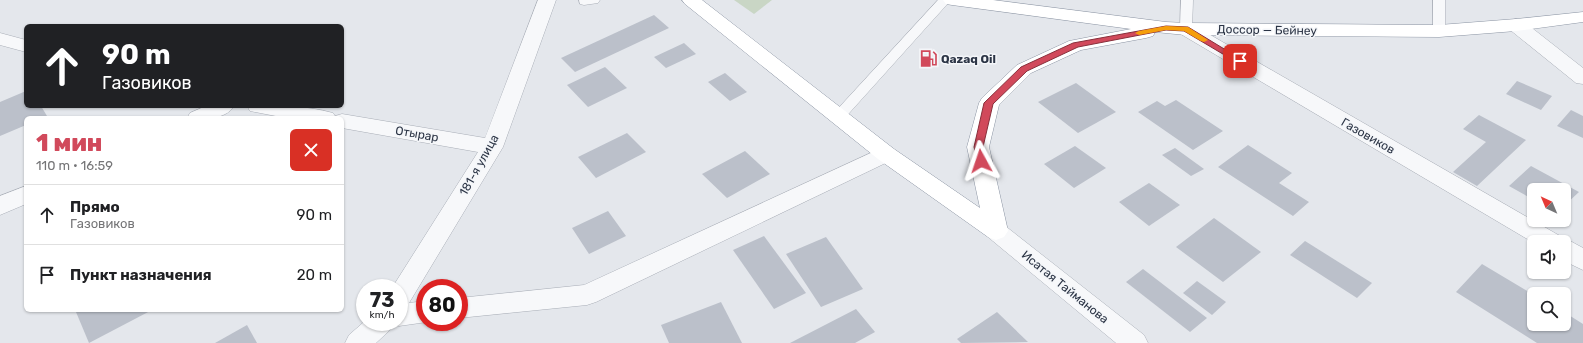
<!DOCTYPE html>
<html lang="ru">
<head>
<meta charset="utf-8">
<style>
  :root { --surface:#fff; --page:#f6f6f6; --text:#202124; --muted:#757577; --line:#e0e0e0; --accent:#d1495b }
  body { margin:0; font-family:Rubik,sans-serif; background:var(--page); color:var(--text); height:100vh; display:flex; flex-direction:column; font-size:15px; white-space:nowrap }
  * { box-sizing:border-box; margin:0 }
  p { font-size:13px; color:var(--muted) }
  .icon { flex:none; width:22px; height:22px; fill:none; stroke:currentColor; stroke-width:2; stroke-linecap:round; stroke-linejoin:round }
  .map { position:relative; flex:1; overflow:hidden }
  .details { position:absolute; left:24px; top:116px; width:320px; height:196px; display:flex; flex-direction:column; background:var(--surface); border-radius:6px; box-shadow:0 1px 3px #0004 }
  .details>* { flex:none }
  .guide { position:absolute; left:24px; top:24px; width:320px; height:84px; border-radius:6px; box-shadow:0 1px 3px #0004; background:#202124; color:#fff; overflow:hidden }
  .needle { width:26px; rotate:316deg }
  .fabs { position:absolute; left:1527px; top:183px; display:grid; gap:8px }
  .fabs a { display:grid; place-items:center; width:44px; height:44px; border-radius:6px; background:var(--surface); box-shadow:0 1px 3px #0004; font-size:20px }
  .speed { position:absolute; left:356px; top:279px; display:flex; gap:8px; font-size:20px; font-weight:700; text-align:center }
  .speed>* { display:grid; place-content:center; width:52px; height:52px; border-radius:50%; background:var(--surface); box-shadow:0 1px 3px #0004; line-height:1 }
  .speed small { font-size:10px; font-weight:400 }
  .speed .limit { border:6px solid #d22; background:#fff; color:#111 }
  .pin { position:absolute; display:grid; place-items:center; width:34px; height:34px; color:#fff; margin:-17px; border-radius:8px; box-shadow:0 2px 6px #0006 }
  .me { position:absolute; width:44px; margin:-22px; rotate:355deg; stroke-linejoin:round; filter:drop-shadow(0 0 3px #0008) }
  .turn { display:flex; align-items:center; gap:14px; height:84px; padding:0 12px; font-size:18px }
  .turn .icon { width:52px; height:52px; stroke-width:2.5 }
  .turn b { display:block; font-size:28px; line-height:34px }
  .round { display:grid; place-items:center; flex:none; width:42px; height:42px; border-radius:6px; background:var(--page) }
  .headline { display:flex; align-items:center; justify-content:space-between; height:68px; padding:0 12px }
  h1 { font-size:24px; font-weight:800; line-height:30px; color:var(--accent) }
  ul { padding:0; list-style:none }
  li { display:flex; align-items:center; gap:12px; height:60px; padding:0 12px; border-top:1px solid var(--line) }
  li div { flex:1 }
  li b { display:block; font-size:15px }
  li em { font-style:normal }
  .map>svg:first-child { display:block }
  .green { fill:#c9d6c5 }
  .building { fill:#bbc0ca }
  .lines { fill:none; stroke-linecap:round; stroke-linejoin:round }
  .service-casing { stroke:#a9aeb7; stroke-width:1 }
  .minor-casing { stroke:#a9aeb7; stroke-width:1 }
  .tertiary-casing { stroke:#a9aeb7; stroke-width:1 }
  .trunk-casing { stroke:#8b94a3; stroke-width:1 }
  .service { fill:#f7f8fa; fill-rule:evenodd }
  .minor { fill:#f7f8fa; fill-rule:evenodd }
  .tertiary { fill:#f7f8fa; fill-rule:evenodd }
  .trunk { fill:#fff; fill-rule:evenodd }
  .route { fill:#d1495b; stroke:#882f3b }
  .slow { fill:#f59e0b }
  .labels { text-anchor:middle; stroke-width:3; stroke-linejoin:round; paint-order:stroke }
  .street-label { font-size:12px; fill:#2b3445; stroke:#f4f6f9 }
  .poi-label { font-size:12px; font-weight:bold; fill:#2b3445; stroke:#f4f6f9; text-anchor:start }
</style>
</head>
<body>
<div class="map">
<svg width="1583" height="343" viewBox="0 0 1583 343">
  <rect width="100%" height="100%" fill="#e4e7ec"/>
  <path class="green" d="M734 0H772L754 14Z"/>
  <g class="building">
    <path d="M654 15 669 28 575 72 561 58Z"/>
    <path d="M684 43 696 54 666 68 654 57Z"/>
    <path d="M605 67 627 88 588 107 567 85Z"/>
    <path d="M725 73 747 92 730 101 708 82Z"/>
    <path d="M1517 81 1552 96 1541 110 1506 94Z"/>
    <path d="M1076 83 1116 112 1078 133 1038 102Z"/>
    <path d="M26 91V106H41L47 116 42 118H26V125L0 136V102Z"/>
    <path d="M1176 100 1223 131 1193 150 1138 112 1157 101 1165 106Z"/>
    <path d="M1571 110 1583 116V138L1557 126Z"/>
    <path d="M1479 115 1526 140 1477 186 1453 172 1486 142 1463 129Z"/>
    <path d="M627 133 646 152 596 178 578 157Z"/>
    <path d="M1248 145 1292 173 1279 183 1309 202 1293 216 1218 167Z"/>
    <path d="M1075 146 1106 168 1074 188 1044 164Z"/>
    <path d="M1175 148 1204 169 1191 176 1162 155Z"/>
    <path d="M745 151 770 174 727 198 702 174Z"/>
    <path d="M1531 166 1579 192 1564 206V190H1534V200L1509 186Z"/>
    <path d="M1149 183 1180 205 1149 226 1119 202Z"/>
    <path d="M608 211 626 236 589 254 572 228Z"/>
    <path d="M1214 218 1261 252 1223 282 1176 247Z"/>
    <path d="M764 236 806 293 774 309 733 250Z"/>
    <path d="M826 237 863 289 821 307 786 254Z"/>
    <path d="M1305 241 1372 283 1357 298 1290 255Z"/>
    <path d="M1482 264 1534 295V324H1564V312L1583 324V343H1537L1456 292Z"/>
    <path d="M1143 269 1207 318 1190 332 1126 282Z"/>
    <path d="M1197 281 1226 302 1212 315 1183 293Z"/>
    <path d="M721 302 742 343H669L661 325Z"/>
    <path d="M856 309 875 332 855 343H790Z"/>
    <path d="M81 310H152L89 343 76 312Z"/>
    <path d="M997 312 1028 342 961 343 957 339Z"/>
    <path d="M247 325 257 343H215Z"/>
  </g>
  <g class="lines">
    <defs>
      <g id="service">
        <path d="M579 0H600L598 3 584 5 580 4Z"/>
        <path d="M938 0H951L843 120 838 122 833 120 831 117 833 114Z"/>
        <path d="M1181 0H1193L1192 29 1190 32H1182L1180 29Z"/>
        <path d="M1433 0H1445V31L1443 34H1435L1433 31Z"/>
      </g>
      <g id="minor">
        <path d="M538 0H556L503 147 409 303 425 301V322H427L399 326 393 324 390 330 376 343H345L349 335 365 321V322H399V288H392L478 152 342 128V118H286L250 111 247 106C276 106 305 105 333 113L335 116 342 114 485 138Z"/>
        <path d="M1516 19 1523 21 1583 68V84L1576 83 1509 29 1507 25 1509 21Z"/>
        <path d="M1186 23 1193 25 1560 236 1563 240 1572 242 1583 248V270L1564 261V242L1534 243 1179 33 1177 29 1179 25Z"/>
        <path d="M0 33 26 40V52L0 45Z"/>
        <path d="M206 106H234C225 121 202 118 187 118L190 113Z"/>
        <path d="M886 146 894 149 897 154 894 159 596 302 587 305 459 318V298L584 285Z"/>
        <path d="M26 186V204L0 215V196Z"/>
      </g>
      <path id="tertiary" d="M996 222 1004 225 1144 335 1148 343H1116L988 237 984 231 988 225Z"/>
      <path id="trunk" d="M682 0H702L894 149 980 208 967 147 979 103 982 98 1017 65 1069 41 1131 29 952 5 946 4 943 0H993L1166 22 1186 23 1439 25 1516 19 1583 12V22L1516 31 1439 37 1186 35 1155 32 1153 36 1146 38 1081 50 1031 73 999 105 989 147 1008 231 1004 237 996 240 988 237 878 159 685 4Z"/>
    </defs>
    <use href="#service" class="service-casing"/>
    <use href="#minor" class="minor-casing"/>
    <use href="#tertiary" class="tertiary-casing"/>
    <use href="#trunk" class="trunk-casing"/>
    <use href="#service" class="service"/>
    <use href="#minor" class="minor"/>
    <use href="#tertiary" class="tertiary"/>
    <use href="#trunk" class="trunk"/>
  </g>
  <path class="route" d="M1166 26 1188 27 1244 61 1240 64 1238 63 1184 31 1166 30 1078 47 1027 71 993 104 983 147 986 161 981 164 978 163 974 147 984 103 1021 67 1073 43Z"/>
  <path class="slow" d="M1166 26 1188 27 1208 40 1204 42 1201 41 1184 31 1166 30 1139 35 1135 33 1139 31Z"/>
  <defs>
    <symbol id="fuel-bare" viewBox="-9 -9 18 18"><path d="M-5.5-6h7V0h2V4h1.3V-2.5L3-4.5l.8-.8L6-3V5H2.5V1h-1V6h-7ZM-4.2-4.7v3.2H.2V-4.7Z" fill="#d1495b" stroke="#f4f6f9" stroke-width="2.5" paint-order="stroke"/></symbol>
  </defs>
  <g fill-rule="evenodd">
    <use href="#fuel-bare" x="916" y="46" width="25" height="25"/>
  </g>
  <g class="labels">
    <g class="street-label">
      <text transform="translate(1267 30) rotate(1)" y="4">Доссор — Бейнеу</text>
      <text transform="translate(417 134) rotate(10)" y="4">Отырар</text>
      <text transform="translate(1368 136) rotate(30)" y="4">Газовиков</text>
      <text transform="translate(479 165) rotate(-61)" y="4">181-я улица</text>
      <text transform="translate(1065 287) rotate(39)" y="4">Исатая Тайманова</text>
    </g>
    <g class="poi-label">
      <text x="941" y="63">Qazaq Oil</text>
    </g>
  </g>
</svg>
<div class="fabs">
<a><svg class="needle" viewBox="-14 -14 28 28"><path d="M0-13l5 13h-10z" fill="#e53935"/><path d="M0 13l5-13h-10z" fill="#757577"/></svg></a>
<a><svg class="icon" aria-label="sound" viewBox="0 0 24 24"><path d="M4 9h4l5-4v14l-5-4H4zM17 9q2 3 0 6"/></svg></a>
<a><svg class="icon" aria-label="search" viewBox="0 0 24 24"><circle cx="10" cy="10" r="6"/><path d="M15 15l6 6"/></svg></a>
</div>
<div class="speed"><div>73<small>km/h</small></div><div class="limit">80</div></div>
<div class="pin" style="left:1240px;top:61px;background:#d93025"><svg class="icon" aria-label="arrive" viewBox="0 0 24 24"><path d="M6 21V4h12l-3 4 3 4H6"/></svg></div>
<svg class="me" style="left:981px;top:161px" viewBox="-20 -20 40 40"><path d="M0-17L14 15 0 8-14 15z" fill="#d1495b" stroke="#fff" stroke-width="4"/></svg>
<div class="guide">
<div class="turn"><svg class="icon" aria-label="ahead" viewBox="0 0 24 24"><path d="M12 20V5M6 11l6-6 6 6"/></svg><div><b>90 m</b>Газовиков</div></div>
</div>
<section class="details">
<div class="headline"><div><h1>1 мин</h1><p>110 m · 16:59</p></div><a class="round" style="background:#d93025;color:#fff"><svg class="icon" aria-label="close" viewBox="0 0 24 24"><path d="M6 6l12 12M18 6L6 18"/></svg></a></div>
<ul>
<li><svg class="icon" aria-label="ahead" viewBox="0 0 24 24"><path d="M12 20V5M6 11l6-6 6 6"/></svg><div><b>Прямо</b><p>Газовиков</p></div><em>90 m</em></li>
<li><svg class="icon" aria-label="arrive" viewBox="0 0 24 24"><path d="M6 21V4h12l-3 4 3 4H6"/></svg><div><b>Пункт назначения</b></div><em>20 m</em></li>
</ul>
</section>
</div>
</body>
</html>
